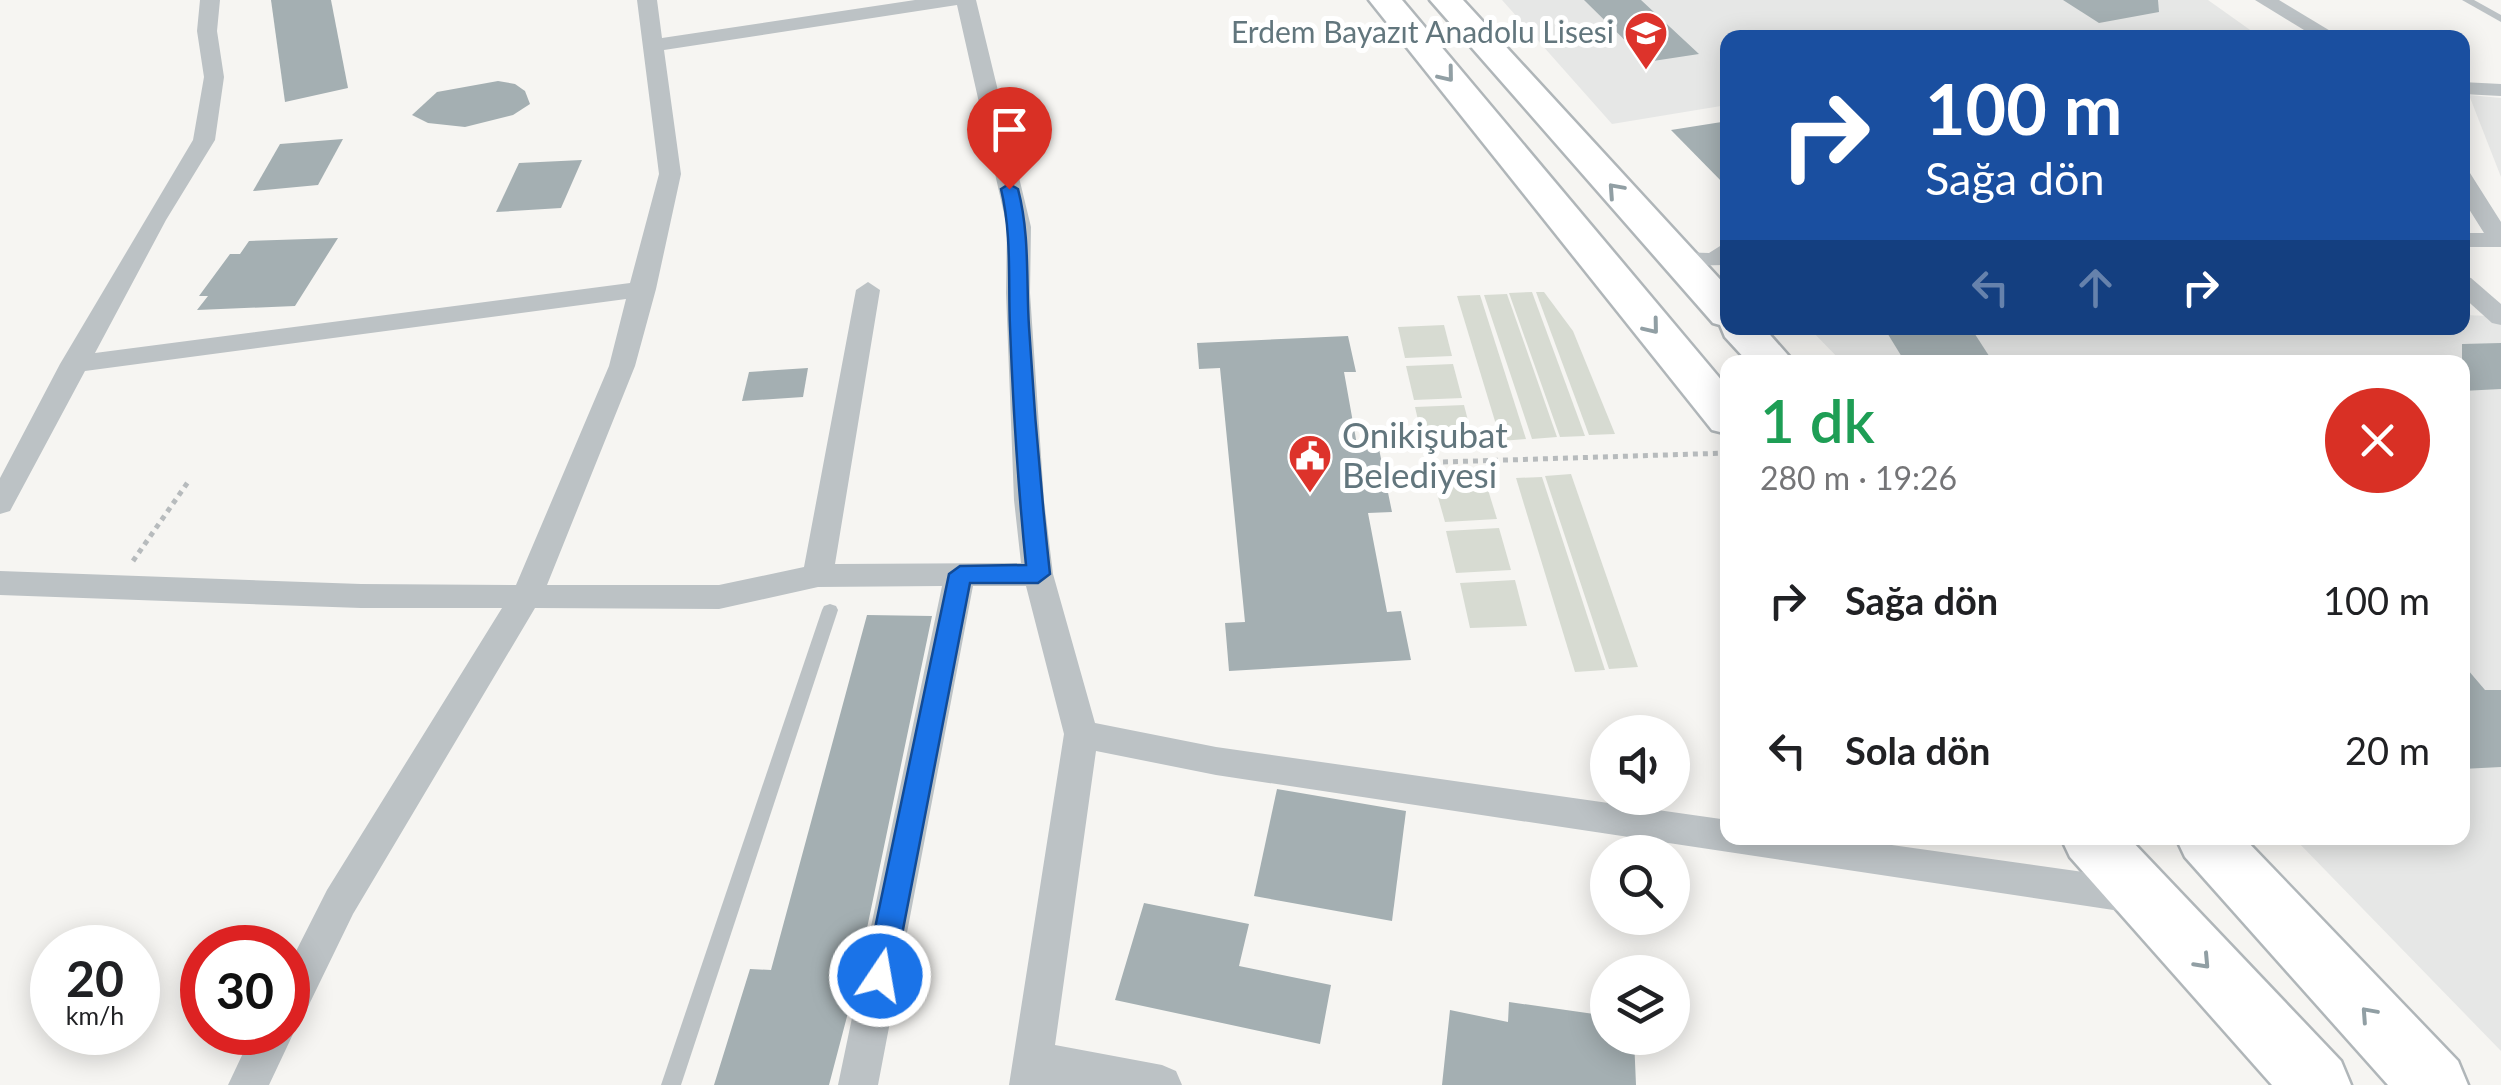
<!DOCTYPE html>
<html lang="tr">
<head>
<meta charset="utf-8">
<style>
  :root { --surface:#fff; --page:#f6f6f6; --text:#202124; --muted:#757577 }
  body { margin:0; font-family:Lato,sans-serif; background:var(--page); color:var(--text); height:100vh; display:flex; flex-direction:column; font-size:38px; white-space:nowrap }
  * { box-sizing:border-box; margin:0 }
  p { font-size:32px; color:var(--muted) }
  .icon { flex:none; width:55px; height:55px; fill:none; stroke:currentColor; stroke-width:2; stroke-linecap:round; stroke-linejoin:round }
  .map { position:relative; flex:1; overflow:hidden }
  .details { position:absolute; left:1720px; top:355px; width:750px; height:490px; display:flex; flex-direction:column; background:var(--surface); border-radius:20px; box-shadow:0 5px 25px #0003 }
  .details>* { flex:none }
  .banner { position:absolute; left:1720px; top:30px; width:750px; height:305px; border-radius:20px; box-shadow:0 5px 25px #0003; background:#1a4fa0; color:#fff; overflow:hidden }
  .fabs { position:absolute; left:1590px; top:715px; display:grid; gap:20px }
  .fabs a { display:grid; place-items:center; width:100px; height:100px; border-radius:50%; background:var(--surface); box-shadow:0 5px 25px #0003; font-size:50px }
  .speed { position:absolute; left:30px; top:925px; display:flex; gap:20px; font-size:50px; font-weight:700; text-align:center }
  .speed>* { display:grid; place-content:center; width:130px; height:130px; border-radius:50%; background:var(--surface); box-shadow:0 5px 25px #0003; line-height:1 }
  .speed small { font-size:25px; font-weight:400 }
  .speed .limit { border:15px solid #d22; background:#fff; color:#111 }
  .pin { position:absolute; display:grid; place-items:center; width:85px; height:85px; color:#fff; margin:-102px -42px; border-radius:50% 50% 50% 0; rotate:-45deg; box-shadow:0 0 10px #0007 }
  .pin .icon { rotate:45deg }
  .me { position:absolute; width:110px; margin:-55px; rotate:12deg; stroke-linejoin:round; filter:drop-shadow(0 0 8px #0008) }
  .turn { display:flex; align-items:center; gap:35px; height:210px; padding:0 40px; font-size:45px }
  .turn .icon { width:130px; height:130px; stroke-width:2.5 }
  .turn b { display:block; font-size:70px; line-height:85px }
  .lanes { display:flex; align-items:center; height:95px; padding:0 40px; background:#0003; justify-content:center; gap:50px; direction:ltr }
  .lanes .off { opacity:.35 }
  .round { display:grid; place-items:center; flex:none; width:105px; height:105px; border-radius:52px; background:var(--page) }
  .headline { display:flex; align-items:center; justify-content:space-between; height:170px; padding:0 40px }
  h1 { font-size:60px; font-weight:600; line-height:75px; color:#1e9e55 }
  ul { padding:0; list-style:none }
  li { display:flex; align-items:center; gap:30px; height:150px; padding:0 40px }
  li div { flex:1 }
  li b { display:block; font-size:38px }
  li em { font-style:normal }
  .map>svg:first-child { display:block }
  .built { fill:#e6e7e6 }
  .green { fill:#d7dbd2 }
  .building { fill:#a4afb2 }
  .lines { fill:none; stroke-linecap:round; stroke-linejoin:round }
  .primary-casing { stroke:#b0b6b9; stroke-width:5 }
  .path { stroke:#b7bbbd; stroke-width:5; stroke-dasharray:5 5; stroke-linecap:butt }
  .lane { fill:#bcc2c5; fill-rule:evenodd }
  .street { fill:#bcc2c5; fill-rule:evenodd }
  .primary { fill:#fff; fill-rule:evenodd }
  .oneway { stroke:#919fa4 }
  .route { fill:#1a73e8; stroke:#114b97; stroke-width:2.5 }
  .labels { text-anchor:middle; stroke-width:10; stroke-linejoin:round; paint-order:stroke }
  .far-poi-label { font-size:30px; fill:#62767d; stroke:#fff; text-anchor:end }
  .poi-label { font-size:35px; fill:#62767d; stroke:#fff; text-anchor:start }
</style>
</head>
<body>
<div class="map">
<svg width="2501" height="1085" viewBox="0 0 2501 1085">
  <rect width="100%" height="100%" fill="#f6f5f2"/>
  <g class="built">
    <path d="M1502 0H2208L2253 32 2218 38H1728L1727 105 1612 124Z"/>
    <path d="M2469 95 2501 98V177Z"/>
    <path d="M2463 315 2491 316 2501 325V1051L2294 838H2462V362H1842L1809 328H2462Z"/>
  </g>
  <g class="green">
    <path d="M1532 292 1585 436 1560 437 1509 293Z"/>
    <path d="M1536 292H1544L1573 331 1615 434 1589 435Z"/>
    <path d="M1507 294 1557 437 1532 439 1484 295Z"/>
    <path d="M1480 295 1526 439 1501 441 1457 296Z"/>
    <path d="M1444 325 1452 356 1405 358 1398 327Z"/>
    <path d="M1453 364 1462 398 1414 400 1406 366Z"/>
    <path d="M1464 405 1473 440 1423 442 1415 407Z"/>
    <path d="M1571 474 1638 667 1609 669 1545 476Z"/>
    <path d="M1542 477 1605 670 1575 672 1516 478Z"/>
    <path d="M1485 480 1497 519 1445 522 1434 483Z"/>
    <path d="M1499 528 1511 570 1456 573 1446 531Z"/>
    <path d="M1515 580 1527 626 1470 628 1460 583Z"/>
  </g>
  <g class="building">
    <path d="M271 0H331L348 88 285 102Z"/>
    <path d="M1584 0H1641L1699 54 1653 61 1647 55 1641 56Z"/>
    <path d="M2063 0H2158L2159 12 2099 23Z"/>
    <path d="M498 81 515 84 525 91 530 104 513 115 465 127 428 123 412 115 437 92Z"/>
    <path d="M1728 121V188L1671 130Z"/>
    <path d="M343 139 318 185 253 191 280 144Z"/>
    <path d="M582 160 561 208 496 212 519 163Z"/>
    <path d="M338 238 295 306 197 310 208 296H199L230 254H240L249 241Z"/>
    <path d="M1971 328 1993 362H1905L1886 331Z"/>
    <path d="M1348 336 1356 372H1344L1357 445 1378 444 1392 512 1368 513 1387 612 1401 611 1411 660 1229 671 1225 623 1245 622 1220 368 1199 369 1197 343Z"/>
    <path d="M2501 343V389L2462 391V344Z"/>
    <path d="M808 368 803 397 742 401 749 372Z"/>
    <path d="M867 615 932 616 855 986 829 1085H714L750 969 771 970Z"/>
    <path d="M2462 663 2485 690H2501V767L2462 769Z"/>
    <path d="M1277 789 1406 811 1392 921 1254 896Z"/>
    <path d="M1144 903 1249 924 1239 966 1331 985 1320 1044 1115 1000Z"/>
    <path d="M1509 1002 1608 1016V1038H1634L1636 1085H1442L1450 1010 1508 1022Z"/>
  </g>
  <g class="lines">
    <defs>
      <g id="primary">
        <path d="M1369 0H1402L1728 388V434L1712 430Z"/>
        <path d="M1430 0H1463L1728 288V328H1764L1794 362H1748L1725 337 1720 325 1713 323Z"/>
        <path d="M2061 838H2129L2341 1061 2351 1085H2272L2070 857Z"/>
        <path d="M2176 838H2244L2458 1061 2468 1085H2388L2185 857Z"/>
      </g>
    </defs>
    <use href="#primary" class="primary-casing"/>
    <g class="path">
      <path d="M1443 462 1728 453"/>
      <path d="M133 561 188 482"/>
    </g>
    <g class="lane">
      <path d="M2462 0H2474L2501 15V22Z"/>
      <path d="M830 604 836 606 838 610 681 1085H661L822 610 824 606Z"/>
    </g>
    <g class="street">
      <path d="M200 0H220L217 31 224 77 215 140 166 220 95 353 630 283 659 174 637 0H657L662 38 915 0H976L1031 227 1030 293 1044 500 1053 574 1095 723 1216 747 1728 820V838H1842L2140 880 2153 885 2159 897 2153 909 2140 914 1216 775 1096 751 1055 1045 1162 1065 1176 1071 1182 1085H1009L1064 734 1026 586H973L878 1085H838L942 586 818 587 719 609 535 608 353 914 302 1019 290 1024 294 1032 269 1085H228L253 1032H288V967L327 890 502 608H361L0 595V571L361 584 516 585 609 366 626 299 85 371 10 511 0 514V478L60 364 193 140 204 77 197 31ZM957 5 1007 227 1006 293 1014 500 1021 563 835 564 880 290 868 282 856 290 804 567 719 585H547L635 366 656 289 681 174 664 50Z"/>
      <path d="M2255 0H2279L2342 38H2317Z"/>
      <path d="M2462 82 2501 84V96L2462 94Z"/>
      <path d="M2462 171 2470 173 2501 222V247H2462V233H2484L2462 198Z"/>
      <path d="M1728 241V262L1724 265 1677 266 1665 259 1677 252 1709 253Z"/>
      <path d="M2462 276 2471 278 2501 304V325L2492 323 2462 296Z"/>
    </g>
    <use href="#primary" class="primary"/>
  </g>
  <defs><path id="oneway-chevron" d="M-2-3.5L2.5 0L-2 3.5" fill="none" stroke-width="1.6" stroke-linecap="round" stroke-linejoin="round" transform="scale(2.5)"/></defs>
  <g class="oneway">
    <use href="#oneway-chevron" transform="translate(1447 75) rotate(51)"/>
    <use href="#oneway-chevron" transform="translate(1615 190) rotate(-132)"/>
    <use href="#oneway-chevron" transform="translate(1652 327) rotate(51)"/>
    <use href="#oneway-chevron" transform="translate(2203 962) rotate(47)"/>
    <use href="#oneway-chevron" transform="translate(2368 1014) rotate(-132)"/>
  </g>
  <path class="route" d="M1009 184 1018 189C1030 235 1026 280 1029 327 1034 410 1041 492 1050 574L1038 583H970L894 976 890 985 880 989 869 985 865 976 949 574 960 566 1026 565C1018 486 1013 407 1010 327 1008 280 1012 235 1001 189Z"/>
  <defs>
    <symbol id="school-pin" viewBox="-11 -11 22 30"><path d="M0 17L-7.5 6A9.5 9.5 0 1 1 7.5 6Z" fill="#dd332b" stroke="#fff"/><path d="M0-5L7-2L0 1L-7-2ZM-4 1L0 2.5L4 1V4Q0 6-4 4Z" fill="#fff"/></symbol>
    <symbol id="civic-pin" viewBox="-11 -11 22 30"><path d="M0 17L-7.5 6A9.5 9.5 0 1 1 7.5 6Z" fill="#dd332b" stroke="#fff"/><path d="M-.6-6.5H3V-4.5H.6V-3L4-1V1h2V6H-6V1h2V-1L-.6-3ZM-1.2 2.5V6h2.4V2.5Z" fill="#fff"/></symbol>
  </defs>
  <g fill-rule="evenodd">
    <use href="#school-pin" x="1621" y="8" width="50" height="68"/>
    <use href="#civic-pin" x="1285" y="431" width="50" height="68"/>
  </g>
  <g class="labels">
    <g class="far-poi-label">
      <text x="1614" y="43">Erdem Bayazıt Anadolu Lisesi</text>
    </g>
    <g class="poi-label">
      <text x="1342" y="448">Onikişubat<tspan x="1342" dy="40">Belediyesi</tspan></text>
    </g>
  </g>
</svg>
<div class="fabs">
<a><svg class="icon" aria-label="sound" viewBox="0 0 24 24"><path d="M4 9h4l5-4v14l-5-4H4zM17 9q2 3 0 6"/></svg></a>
<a><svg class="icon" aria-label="search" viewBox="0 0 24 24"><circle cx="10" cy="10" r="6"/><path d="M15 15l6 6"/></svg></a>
<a><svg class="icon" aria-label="layers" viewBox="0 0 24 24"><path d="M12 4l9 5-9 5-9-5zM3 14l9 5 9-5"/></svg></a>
</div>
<div class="speed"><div>20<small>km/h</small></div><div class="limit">30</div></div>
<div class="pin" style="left:1009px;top:189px;background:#d93025"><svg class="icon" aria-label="arrive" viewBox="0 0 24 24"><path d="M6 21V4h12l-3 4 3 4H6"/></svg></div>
<svg class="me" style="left:880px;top:976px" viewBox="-20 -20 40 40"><circle r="17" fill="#1a73e8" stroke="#fff" stroke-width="3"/><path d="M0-11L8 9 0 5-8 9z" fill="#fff"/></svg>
<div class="banner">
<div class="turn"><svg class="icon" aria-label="right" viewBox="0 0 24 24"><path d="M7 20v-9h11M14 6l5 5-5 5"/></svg><div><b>100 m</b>Sağa dön</div></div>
<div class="lanes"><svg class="icon off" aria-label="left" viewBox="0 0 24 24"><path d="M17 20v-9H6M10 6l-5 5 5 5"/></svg><svg class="icon off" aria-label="ahead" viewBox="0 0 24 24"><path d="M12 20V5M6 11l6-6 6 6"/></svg><svg class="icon" aria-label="right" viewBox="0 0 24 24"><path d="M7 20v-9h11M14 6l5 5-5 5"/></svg></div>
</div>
<section class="details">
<div class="headline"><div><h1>1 dk</h1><p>280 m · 19:26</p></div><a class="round" style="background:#d93025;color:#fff"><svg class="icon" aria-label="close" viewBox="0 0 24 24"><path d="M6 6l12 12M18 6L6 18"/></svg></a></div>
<ul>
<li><svg class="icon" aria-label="right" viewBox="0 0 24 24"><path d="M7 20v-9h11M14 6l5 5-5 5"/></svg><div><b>Sağa dön</b></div><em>100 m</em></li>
<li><svg class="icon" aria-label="left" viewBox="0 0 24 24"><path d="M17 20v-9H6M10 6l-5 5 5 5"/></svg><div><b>Sola dön</b></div><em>20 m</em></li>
</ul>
</section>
</div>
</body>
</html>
